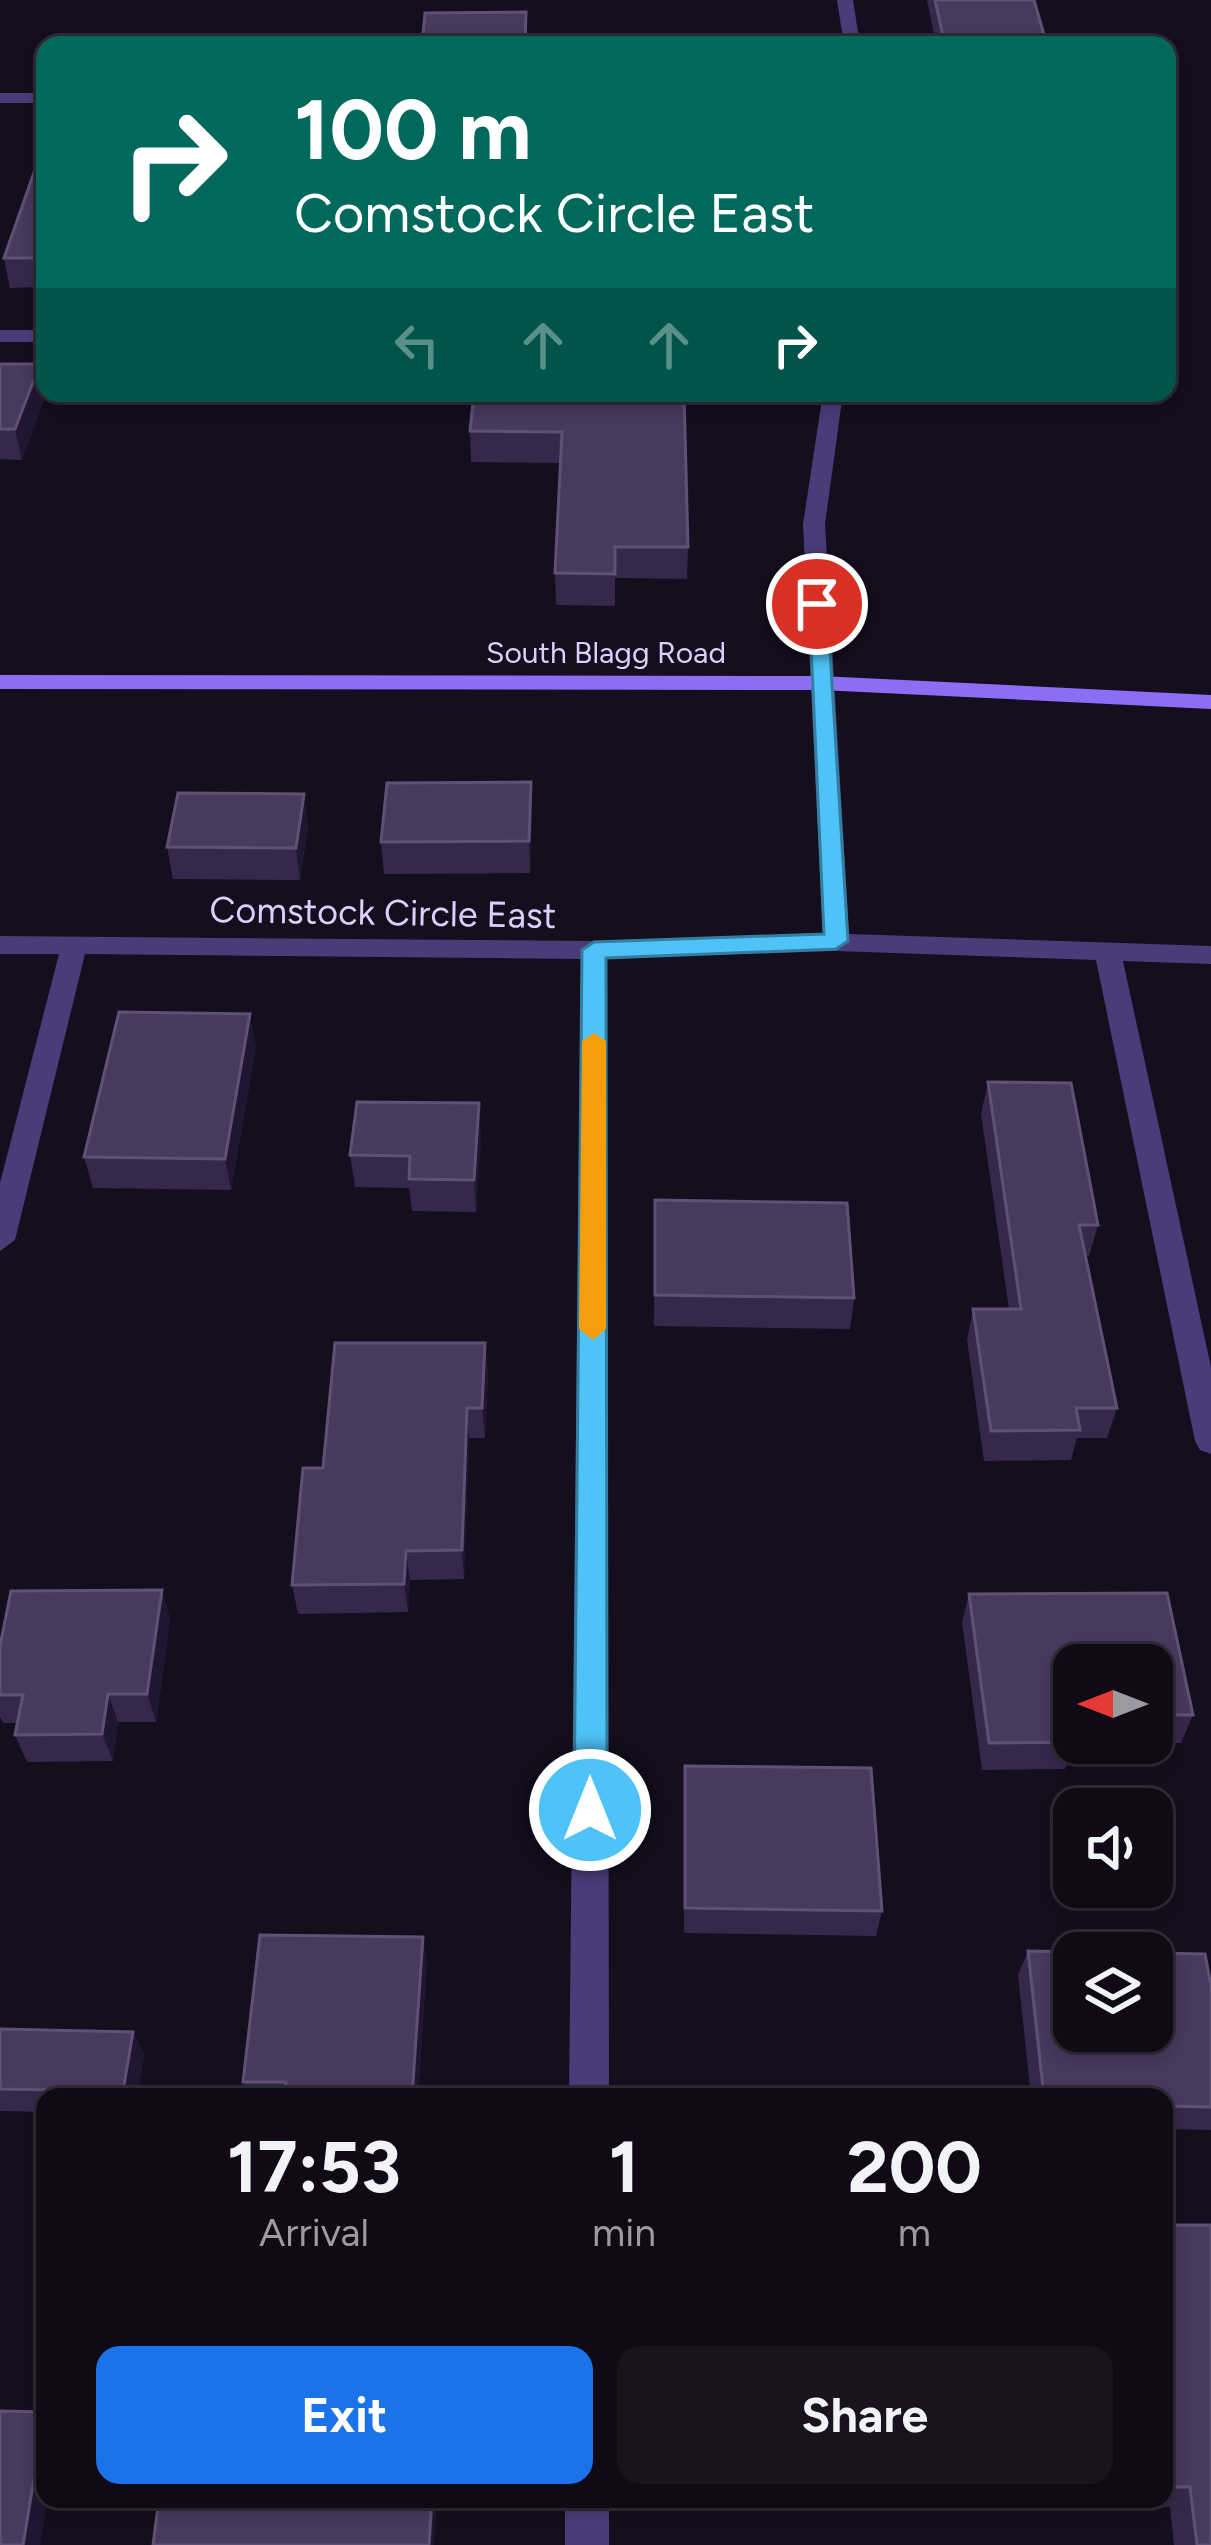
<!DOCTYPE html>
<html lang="en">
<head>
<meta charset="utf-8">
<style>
  :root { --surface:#0f0a16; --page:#18131f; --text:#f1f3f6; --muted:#9b9aa1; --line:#2f2b35; --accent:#1a73e8 }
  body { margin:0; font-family:Figtree,sans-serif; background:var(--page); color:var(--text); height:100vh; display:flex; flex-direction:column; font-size:45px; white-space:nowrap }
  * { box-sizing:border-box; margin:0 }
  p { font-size:39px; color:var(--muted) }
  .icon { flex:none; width:66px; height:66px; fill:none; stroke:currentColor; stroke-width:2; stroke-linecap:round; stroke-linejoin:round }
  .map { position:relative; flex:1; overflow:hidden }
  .drawer { position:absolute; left:36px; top:2088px; width:1137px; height:420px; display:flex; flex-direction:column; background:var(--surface); border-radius:24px; box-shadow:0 6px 18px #0003,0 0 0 3px var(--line) }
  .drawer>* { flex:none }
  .guide { position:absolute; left:36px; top:36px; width:1140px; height:366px; border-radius:24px; box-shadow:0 6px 18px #0003,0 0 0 3px var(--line); background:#00695c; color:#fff; overflow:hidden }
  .needle { width:78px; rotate:270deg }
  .buttons { position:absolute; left:1053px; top:1644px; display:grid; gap:24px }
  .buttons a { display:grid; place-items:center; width:120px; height:120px; border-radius:24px; background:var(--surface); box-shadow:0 6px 18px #0003,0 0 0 3px var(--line); font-size:60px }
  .pin { position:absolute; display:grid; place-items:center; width:102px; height:102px; color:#fff; margin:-51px; border:6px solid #fff; border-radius:50%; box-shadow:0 3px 12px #0007 }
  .me { position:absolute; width:132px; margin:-66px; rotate:0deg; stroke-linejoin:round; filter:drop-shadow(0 0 9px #0008) }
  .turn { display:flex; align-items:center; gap:42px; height:252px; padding:0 60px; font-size:54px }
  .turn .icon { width:156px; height:156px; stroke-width:2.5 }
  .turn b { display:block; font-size:84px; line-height:102px }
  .lanes { display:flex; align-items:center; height:114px; padding:0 60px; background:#0003; justify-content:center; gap:60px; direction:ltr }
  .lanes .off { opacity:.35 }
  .eta { display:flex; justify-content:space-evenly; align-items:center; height:204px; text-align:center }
  .eta b { font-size:72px; font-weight:700; line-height:84px }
  .primary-button { display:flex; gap:24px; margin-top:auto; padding:24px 60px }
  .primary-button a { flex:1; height:138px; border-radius:24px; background:var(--accent); color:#fff; font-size:48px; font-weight:700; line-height:138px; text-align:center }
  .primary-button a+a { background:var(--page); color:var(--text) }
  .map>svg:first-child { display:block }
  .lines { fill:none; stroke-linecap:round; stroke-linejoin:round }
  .minor { fill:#4b3c79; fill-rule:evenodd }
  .secondary { fill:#8d6df3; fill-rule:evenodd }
  .wall { fill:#36284a }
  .shaded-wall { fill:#211631 }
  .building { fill:#48395d; stroke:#5f5176; stroke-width:3 }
  .route { fill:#4fc3f7; stroke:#337fa1; stroke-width:3 }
  .slow { fill:#f59e0b }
  .labels { text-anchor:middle; stroke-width:12; stroke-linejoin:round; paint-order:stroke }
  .far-street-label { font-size:30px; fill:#ddcefb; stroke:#140e1e }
  .street-label { font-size:36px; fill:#ddcefb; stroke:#140e1e }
</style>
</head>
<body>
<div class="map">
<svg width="1211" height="2545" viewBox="0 0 1211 2545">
  <rect width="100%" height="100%" fill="#140e1e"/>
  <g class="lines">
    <g class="minor">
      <path d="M837 0H853L860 45H844Z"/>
      <rect x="0" y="93" width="45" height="10"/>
      <rect x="0" y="330" width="45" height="12"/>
      <path d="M823 393H843L825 524 849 934 1211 946V964L1123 961 1211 1367V1454L1200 1450 1195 1441 1096 960 836 951 607 958 609 2097H569L581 959 85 954 15 1240 0 1251V1183L59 954H0V936L594 941 823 934 803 524Z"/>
      <rect x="565" y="2499" width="44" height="46"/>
    </g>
    <path class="secondary" d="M0 675 820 676 1211 695V709L820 690 0 689Z"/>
  </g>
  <g class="wall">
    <path d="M927 0H1034L1047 45H936Z"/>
    <path d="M45 141V287L10 288 4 258Z"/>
    <path d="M0 364H40L46 393 22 460 0 459Z"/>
    <path d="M684 393 688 547 687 579 615 578V606L556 605 555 573 561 463 471 462 470 431Z"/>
    <path d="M304 794 308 826 300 880 173 879 167 847Z"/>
    <path d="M532 814 530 873 384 874 381 842Z"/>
    <path d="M256 1046 231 1190 93 1188 84 1157Z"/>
    <path d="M988 1082 1098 1225 1089 1256H1086L1117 1408 1107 1438H1077L1071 1460 984 1461 967 1340 973 1309H1009L981 1114Z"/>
    <path d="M481 1135 476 1212 412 1211 409 1188 355 1187 350 1155Z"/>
    <path d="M655 1200 854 1298 850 1329 654 1326Z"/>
    <path d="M485 1343 488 1374 485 1438H469L464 1579 410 1580 408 1612 298 1614 292 1585 323 1468Z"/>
    <path d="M162 1590 170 1619 156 1722H118L113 1761 27 1762 15 1735 18 1723H3L0 1717V1646Z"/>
    <path d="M1167 1593 1193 1715 1181 1743H1152V1665H1074V1743H1133H1075L1065 1769 982 1770 962 1622 969 1594Z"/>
    <path d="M685 1766 882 1911 876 1936 684 1933Z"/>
    <path d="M1028 1951 1211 1986V2130L1164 2129V2097H1031L1018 1975Z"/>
    <path d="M427 1961 418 2097H248L243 2082Z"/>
    <path d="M0 2029 133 2032 144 2055 137 2097H45V2112L0 2111Z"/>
    <path d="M1164 2225 1211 2545H1174L1170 2507H1118L1117 2499H1164Z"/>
  </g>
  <g class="shaded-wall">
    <path d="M40 364 46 394 22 460 15 429Z"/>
    <path d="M531 782 532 814 530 873 529 841Z"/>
    <path d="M304 794 308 826 300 880 296 848Z"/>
    <path d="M250 1014 256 1046 231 1190 225 1159Z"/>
    <path d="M479 1103 481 1135 476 1212 474 1180Z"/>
    <path d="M485 1343 488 1374 485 1438 482 1408Z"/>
    <path d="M467 1408 469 1438 464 1579 462 1550Z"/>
    <path d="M406 1551 410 1580 408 1612 404 1584Z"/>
    <path d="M162 1590 170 1619 156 1722 147 1694Z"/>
    <path d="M108 1694 118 1722 113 1761 102 1734Z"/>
    <path d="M423 1937 427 1961 418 2097H412Z"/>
    <path d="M133 2032 144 2055 137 2097H126L123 2091Z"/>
    <path d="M45 2412V2499H48L40 2545H23Z"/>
    <path d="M432 2499H437L434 2545H429Z"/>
  </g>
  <g class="building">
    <path d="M935 0H1034L1047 45H945Z"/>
    <path d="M526 12 525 45H422L425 13Z"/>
    <path d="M45 141V258H4Z"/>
    <path d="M0 364H40L15 429H0Z"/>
    <path d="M474 393H684L688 547H615V574L555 573 562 432 470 431Z"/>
    <path d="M531 782 529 841 381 842 387 783Z"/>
    <path d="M178 793 304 794 296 848 167 847Z"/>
    <path d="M119 1012 250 1014 225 1159 84 1157Z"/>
    <path d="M988 1082 1071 1083 1098 1225H1079L1117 1408H1076L1080 1430 991 1431 973 1309H1021Z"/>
    <path d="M357 1102 479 1103 474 1180 409 1179 410 1156 350 1155Z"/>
    <path d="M655 1200 847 1203 854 1298 655 1295Z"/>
    <path d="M335 1343H485L482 1408H467L462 1550 406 1551 404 1584 292 1585 303 1468H323Z"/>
    <path d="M162 1590 147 1694H108L102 1734 15 1735 23 1695H0V1646L11 1591Z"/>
    <path d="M1167 1593 1193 1715H1152V1665H1074V1716H1071L1074 1742 989 1743 969 1594Z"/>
    <path d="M685 1766 871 1768 882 1911 685 1908Z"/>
    <path d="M260 1935 423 1937 412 2097H284L286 2082H243Z"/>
    <path d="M1028 1951 1143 1953H1074V2031H1152V1953L1205 1954 1211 1986V2107L1164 2106V2097H1044Z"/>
    <path d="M0 2029 133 2032 123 2091 0 2089Z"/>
    <path d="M1164 2225H1211V2545H1197L1190 2487H1164Z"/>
    <path d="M0 2411 45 2412 23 2545H0Z"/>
    <path d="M159 2499H432L429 2545H153Z"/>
  </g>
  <path class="route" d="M809 600 827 604 848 941 836 949 606 958 607 1810 602 1821 590 1826 578 1821 574 1810 582 950 594 942 824 934Z"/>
  <path class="slow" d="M594 1033 606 1041V1329L593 1340 579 1329 582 1041Z"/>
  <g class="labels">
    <g class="far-street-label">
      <text x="606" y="663">South Blagg Road</text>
    </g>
    <g class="street-label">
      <text transform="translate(383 912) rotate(1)" y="13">Comstock Circle East</text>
    </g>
  </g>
</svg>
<div class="buttons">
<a><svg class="needle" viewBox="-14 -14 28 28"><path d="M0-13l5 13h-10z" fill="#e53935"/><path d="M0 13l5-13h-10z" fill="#9b9aa1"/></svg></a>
<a><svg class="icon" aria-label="sound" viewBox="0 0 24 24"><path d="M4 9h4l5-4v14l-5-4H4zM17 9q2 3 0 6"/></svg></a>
<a><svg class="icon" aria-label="layers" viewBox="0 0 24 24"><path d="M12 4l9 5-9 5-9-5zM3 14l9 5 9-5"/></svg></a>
</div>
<div class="pin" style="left:817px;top:604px;background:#d93025"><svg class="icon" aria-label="arrive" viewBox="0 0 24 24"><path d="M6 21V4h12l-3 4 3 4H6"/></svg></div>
<svg class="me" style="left:590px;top:1810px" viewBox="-20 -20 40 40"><circle r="17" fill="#4fc3f7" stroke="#fff" stroke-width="3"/><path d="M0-11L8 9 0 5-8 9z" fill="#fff"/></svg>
<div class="guide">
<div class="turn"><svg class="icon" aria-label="right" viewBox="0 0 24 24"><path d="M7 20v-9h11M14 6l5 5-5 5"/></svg><div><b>100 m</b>Comstock Circle East</div></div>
<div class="lanes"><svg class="icon off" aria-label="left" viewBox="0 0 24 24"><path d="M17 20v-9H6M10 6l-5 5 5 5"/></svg><svg class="icon off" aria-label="ahead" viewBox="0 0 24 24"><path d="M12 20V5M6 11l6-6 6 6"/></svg><svg class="icon off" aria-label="ahead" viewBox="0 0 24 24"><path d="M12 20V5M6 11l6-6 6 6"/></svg><svg class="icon" aria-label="right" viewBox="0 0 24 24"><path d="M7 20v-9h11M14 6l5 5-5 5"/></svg></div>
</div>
<section class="drawer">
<div class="eta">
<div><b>17:53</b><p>Arrival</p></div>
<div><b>1</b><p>min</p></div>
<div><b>200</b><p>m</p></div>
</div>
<div class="primary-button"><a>Exit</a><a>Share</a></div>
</section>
</div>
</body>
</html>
